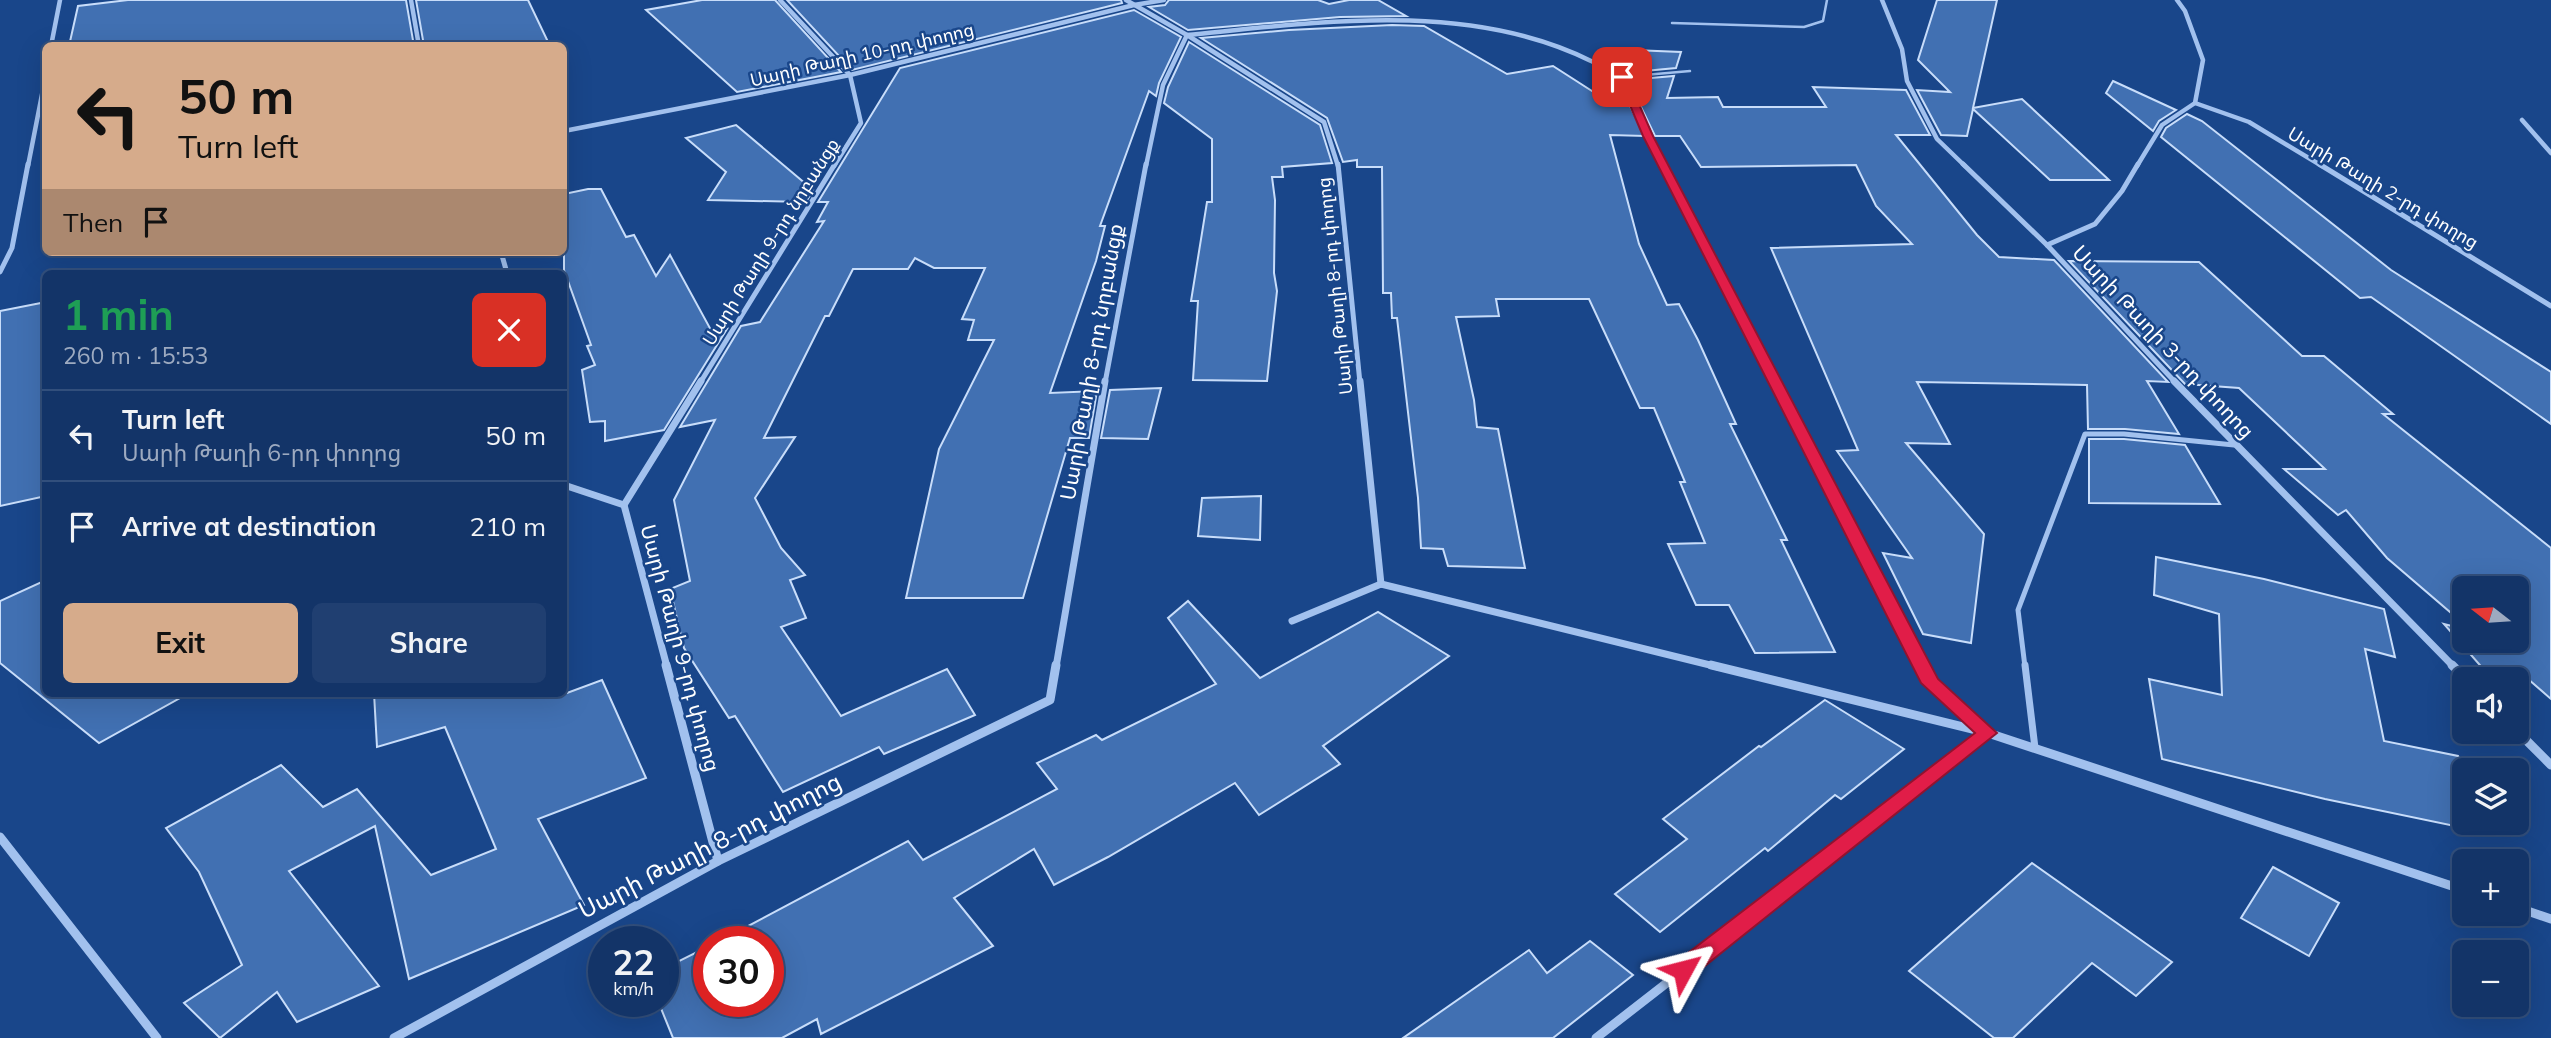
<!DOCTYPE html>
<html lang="en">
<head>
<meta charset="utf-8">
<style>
  :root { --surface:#133468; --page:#203f71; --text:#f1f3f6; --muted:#9daac0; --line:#324f7c; --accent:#d6ab8b }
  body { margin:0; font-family:Mulish,"Noto Sans Armenian",sans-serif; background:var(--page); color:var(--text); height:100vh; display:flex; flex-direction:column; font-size:26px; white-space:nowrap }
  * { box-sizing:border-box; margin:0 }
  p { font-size:23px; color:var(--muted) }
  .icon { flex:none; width:38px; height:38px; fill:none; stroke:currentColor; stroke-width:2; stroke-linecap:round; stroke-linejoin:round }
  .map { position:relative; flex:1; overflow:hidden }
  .sheet { position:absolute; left:42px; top:270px; width:525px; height:427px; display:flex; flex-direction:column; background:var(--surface); border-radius:10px; box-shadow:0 7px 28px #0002,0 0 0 2px var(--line) }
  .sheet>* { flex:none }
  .guide { position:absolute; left:42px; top:42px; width:525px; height:214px; border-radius:10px; box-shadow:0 7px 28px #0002,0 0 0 2px var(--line); background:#d6ab8b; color:#111; overflow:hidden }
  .needle { width:46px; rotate:287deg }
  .fabs { position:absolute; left:2452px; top:576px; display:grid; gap:14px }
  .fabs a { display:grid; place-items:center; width:77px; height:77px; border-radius:10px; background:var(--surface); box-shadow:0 7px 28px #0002,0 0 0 2px var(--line); font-size:35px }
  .speed { position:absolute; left:588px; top:926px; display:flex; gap:14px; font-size:35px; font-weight:700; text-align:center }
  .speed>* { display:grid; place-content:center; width:91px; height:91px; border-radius:50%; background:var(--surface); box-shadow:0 7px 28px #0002,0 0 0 2px var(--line); line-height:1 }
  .speed small { font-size:18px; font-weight:400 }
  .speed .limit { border:10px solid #d22; background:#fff; color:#111 }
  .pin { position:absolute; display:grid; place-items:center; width:60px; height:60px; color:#fff; margin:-30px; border-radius:14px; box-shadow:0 4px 10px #0006 }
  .me { position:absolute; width:77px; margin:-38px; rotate:52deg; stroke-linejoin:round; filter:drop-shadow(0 0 5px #0008) }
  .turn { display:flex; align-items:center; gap:24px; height:147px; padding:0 21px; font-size:32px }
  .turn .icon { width:91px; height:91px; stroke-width:2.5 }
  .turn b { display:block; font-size:49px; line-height:60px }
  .then { display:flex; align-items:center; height:66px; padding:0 21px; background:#0003; gap:14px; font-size:26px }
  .round { display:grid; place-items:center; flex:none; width:74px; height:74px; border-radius:10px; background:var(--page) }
  .summary { display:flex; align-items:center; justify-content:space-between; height:119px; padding:0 21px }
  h1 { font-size:42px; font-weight:700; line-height:52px; color:#1e9e55 }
  .button { display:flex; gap:14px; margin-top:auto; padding:14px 21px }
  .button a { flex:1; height:80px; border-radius:10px; background:var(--accent); color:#111; font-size:28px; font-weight:700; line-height:80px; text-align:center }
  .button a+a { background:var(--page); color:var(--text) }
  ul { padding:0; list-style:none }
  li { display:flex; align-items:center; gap:21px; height:91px; padding:0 21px; border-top:2px solid var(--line) }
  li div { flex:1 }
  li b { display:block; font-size:26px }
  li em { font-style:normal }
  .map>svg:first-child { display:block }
  .building { fill:#4170b2; stroke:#c8ddfa; stroke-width:2 }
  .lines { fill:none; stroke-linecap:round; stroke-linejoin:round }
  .service-far2 { stroke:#a2c1ee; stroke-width:2.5 }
  .service-far1 { stroke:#a2c1ee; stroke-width:5 }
  .service { stroke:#a2c1ee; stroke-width:7 }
  .minor-far3 { stroke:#a2c1ee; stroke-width:4.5 }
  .minor-far2 { stroke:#a2c1ee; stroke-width:5 }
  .minor-far1 { stroke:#a2c1ee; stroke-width:7 }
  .minor { stroke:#a2c1ee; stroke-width:9 }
  .route { fill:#e11d48; stroke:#92132f; stroke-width:2 }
  .labels { text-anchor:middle; stroke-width:5; stroke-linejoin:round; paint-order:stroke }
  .far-street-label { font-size:18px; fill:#fff; stroke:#19468a }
  .street-label { font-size:21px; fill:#fff; stroke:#19468a }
  .near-street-label { font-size:24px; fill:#fff; stroke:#19468a }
</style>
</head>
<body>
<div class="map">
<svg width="2551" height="1038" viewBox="0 0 2551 1038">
  <rect width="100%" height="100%" fill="#19468a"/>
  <g class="building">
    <path d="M128 0H406L414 46H69L78 6Z"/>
    <path d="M416 0H528L550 46H424Z"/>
    <path d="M702 0H775L841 72 737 92 646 10Z"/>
    <path d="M787 0H1121L1122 3 852 70Z"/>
    <path d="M1169 0H1318L1329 4 1349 0H1378L1406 16 1340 17 1188 30 1149 7 1165 5Z"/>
    <path d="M1937 0H1997L1973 108 2022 99 2109 180H2050L1973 109 1967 136 1941 135 1917 90 1950 92 1918 60Z"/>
    <path d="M1134 10 1181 37 1159 83 1156 96 1149 91 1100 226H1105L1096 261 1050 393 1097 391 1089 438H1070L1023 598H906L939 449 994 340H968L974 320 962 319 985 268H934L915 258 908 269H853L829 316H825L764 438 795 437 755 498 781 548 805 575 790 580 806 618 781 627 841 716 947 669 975 715 884 754 879 747 783 792 735 716 729 718 684 648 670 589 690 581 674 500 715 420 680 427 741 326 760 322 824 221 817 222 828 202H818L900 68Z"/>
    <path d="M1392 25 1424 26 1507 74 1553 66 1606 100 1614 99 1612 77 1619 84 1645 136 1610 135 1639 244 1667 305 1679 304 1698 340 1736 424H1730L1787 540H1781L1835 652 1755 653 1729 605H1696L1668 544 1705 543 1680 482H1685L1654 408H1640L1589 299H1496L1499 316 1456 317 1474 400 1477 427 1498 429 1525 568 1448 566 1443 549 1421 548 1418 498 1397 318H1392L1391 293H1383L1382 167H1357V160L1343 162 1327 118 1201 38 1289 30Z"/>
    <path d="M1189 42 1320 125 1332 163 1282 167 1283 177H1272L1275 200 1274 273 1277 291 1267 381 1193 380 1198 301H1191L1207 202H1212V139L1164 103 1168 87Z"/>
    <path d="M1608 49 1681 52 1676 68 1623 73 1610 65Z"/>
    <path d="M1674 76 1667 98 1718 97 1723 107H1826L1813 87 1906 90 1930 135H1896L1977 235 1999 257 2054 260 2168 382 2147 381 2179 434 2125 429H2088L2087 385 1917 382 1950 444 1906 443 1984 534 1971 643 1923 634 1883 553 1912 558 1837 451 1858 450 1771 248 1912 244 1876 206 1856 165 1701 167 1680 136H1655L1628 80Z"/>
    <path d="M2113 81 2176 110 2159 121 2153 131 2106 93Z"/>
    <path d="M2187 114 2202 121 2391 270 2551 372V424L2371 297 2360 298 2161 137 2166 128Z"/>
    <path d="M736 125 813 190 806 202 708 200 726 172 686 138Z"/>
    <path d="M588 189H601L626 237 634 235 656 276 670 255 712 332 727 329 664 430 605 441V421L590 422 582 370 595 365 587 346 591 345 564 270V194Z"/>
    <path d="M2069 261 2199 262 2302 356H2324L2393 414H2383L2551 548V699L2528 679H2492L2444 624 2464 629V640H2516V588H2464V624L2387 558 2346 510 2338 515 2284 469H2325L2239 388 2185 384Z"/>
    <path d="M46 302V496L0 506V311Z"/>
    <path d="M1161 388 1148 439 1101 438 1110 390Z"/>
    <path d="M2089 439H2124L2185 445 2220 504 2089 503Z"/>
    <path d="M1261 496 1260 540 1198 536 1202 498Z"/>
    <path d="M2156 557 2264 579 2384 609 2395 657 2365 649 2384 741 2458 756 2465 770 2464 822H2488L2493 834 2325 799 2162 759 2149 679 2222 695 2219 614 2154 595Z"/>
    <path d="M46 580V693H189L99 743 0 663V601Z"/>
    <path d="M1188 601 1260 678 1378 612 1449 656 1323 746 1340 764 1259 815 1235 783 1108 857 1054 885 1034 849 954 898 993 946 821 1034 817 1019 782 1038H673L658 1001H663V969L709 946V1001H768V942H718L908 841 923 860 1057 789 1037 763 1096 735 1102 740 1216 684 1168 618Z"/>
    <path d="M602 680 646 778 538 819 584 905 409 979 375 826 289 871 379 986 297 1022 277 992 220 1038 184 1003 242 965 199 872 166 828 281 765 323 807 357 789 431 875 496 849 445 727 377 747 374 693H567Z"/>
    <path d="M1825 700 1904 749 1841 799 1835 795 1768 851 1765 848 1660 932 1615 894 1687 839 1663 819 1759 746 1761 747Z"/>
    <path d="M2032 863 2172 962 2136 996 2092 963 2013 1038H1994L1909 971Z"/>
    <path d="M2273 867 2339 903 2309 956 2241 918Z"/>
    <path d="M1590 941 1633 975 1553 1038H1403L1529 950 1547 973Z"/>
  </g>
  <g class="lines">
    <g class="service-far2">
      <path d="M1672 23 1804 27 1823 21 1827 0"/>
      <path d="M1622 77 1690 71"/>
    </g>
    <path class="service-far1" d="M2025 667 2018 610 2085 434H2124L2234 445"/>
    <path class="service" d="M2025 665 2035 748"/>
    <g class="minor-far3">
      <path d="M411 0 419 46"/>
      <path d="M780 0 850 75 861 123 834 166"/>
      <path d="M1126 0 1187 35 1324 122 1338 166"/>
      <path d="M1882 0 1902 49 1907 81 1937 139 1965 166"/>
      <path d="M51 46 60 0"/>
      <path d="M2195 103 2249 122 2322 166"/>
      <path d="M2522 120 2551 153"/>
      <path d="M564 131 850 75 1134 5 1164 0"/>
      <path d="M28 166 46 74"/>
      <path d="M1146 166 1163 85 1187 35C1319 22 1468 0 1591 61 1600 65 1611 70 1619 76 1628 82 1656 151 1664 166"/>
      <path d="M2137 166 2162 125 2195 103 2203 60 2185 11 2177 0"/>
    </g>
    <g class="minor-far2">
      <path d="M1338 164 1360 383"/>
      <path d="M1663 164 1775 383"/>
      <path d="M1963 164 2047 245 2176 383"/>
      <path d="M2319 164 2551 306"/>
      <path d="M2047 245 2095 224 2122 191 2138 164"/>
      <path d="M501 252 507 273"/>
      <path d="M0 272 12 248 28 164"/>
      <path d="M700 383 835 164"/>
      <path d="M1105 383 1146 164"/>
    </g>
    <g class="minor-far1">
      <path d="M1360 381 1381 584"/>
      <path d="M1774 381 1922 667"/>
      <path d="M2174 381 2454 667"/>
      <path d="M564 485 624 505 667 667"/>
      <path d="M624 505 701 381"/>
      <path d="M1381 584 1718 667"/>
      <path d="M1292 621 1381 584"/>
      <path d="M1056 667 1105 381"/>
    </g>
    <g class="minor">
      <path d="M666 665 718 861"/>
      <path d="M1711 665 1988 733 2464 890"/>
      <path d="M2452 665 2466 679"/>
      <path d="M2516 730 2551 765"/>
      <path d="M0 837 157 1038"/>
      <path d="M2516 907 2551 919"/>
      <path d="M394 1038 718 861 1050 700 1056 665"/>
      <path d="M1596 1038 1988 733 1930 683 1921 665"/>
    </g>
  </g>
  <path class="route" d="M1622 74 1627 77 1653 136 1938 679 1997 733 1691 977 1683 980 1675 977 1671 970 1675 963 1975 733 1921 683 1643 136 1618 77Z"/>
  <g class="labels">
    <g class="far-street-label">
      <text transform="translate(862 55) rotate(-13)" y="6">Սարի Թաղի 10-րդ փողոց</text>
      <text transform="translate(2383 188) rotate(31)" y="6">Սարի Թաղի 2-րդ փողոց</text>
      <text transform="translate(771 242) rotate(-58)" y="6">Սարի Թաղի 9-րդ նրբանցք</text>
      <text transform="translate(1335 286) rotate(-96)" y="6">Սարի Թաղի 8-րդ փողոց</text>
    </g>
    <g class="street-label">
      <text transform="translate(2163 342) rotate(47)" y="7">Սարի Թաղի 3-րդ փողոց</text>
      <text transform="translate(1092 362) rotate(-80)" y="7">Սարի Թաղի 8-րդ նրբանցք</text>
      <text transform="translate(680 648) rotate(75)" y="7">Սարի Թաղի 9-րդ փողոց</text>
    </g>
    <g class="near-street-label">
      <text transform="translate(710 846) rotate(-27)" y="8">Սարի Թաղի 8-րդ փողոց</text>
    </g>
  </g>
</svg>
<div class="fabs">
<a><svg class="needle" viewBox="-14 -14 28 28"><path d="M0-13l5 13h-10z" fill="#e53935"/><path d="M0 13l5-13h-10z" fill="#9daac0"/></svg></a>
<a><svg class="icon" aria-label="sound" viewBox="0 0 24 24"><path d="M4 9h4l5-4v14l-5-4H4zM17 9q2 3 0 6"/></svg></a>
<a><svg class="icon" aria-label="layers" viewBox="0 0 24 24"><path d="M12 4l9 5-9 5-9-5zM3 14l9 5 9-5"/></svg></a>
<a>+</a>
<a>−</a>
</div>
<div class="speed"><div>22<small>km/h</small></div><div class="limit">30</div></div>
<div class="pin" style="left:1622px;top:77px;background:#d93025"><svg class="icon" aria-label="arrive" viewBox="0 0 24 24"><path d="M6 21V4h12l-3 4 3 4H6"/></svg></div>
<svg class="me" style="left:1683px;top:970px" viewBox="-20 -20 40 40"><path d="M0-17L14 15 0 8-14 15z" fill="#e11d48" stroke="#fff" stroke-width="4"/></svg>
<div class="guide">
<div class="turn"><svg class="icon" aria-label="left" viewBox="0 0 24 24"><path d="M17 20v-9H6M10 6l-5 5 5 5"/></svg><div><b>50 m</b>Turn left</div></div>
<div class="then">Then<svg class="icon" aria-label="arrive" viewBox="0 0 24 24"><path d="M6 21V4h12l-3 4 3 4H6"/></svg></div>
</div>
<section class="sheet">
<div class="summary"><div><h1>1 min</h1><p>260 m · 15:53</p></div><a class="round" style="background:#d93025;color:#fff"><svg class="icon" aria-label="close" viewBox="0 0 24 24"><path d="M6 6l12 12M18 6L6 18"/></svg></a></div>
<ul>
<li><svg class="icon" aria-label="left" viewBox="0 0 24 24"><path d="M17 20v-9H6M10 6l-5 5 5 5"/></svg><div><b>Turn left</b><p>Սարի Թաղի 6-րդ փողոց</p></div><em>50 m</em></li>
<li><svg class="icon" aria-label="arrive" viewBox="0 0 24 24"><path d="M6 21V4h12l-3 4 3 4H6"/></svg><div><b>Arrive at destination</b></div><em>210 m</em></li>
</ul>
<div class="button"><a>Exit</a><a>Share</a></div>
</section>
</div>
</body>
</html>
